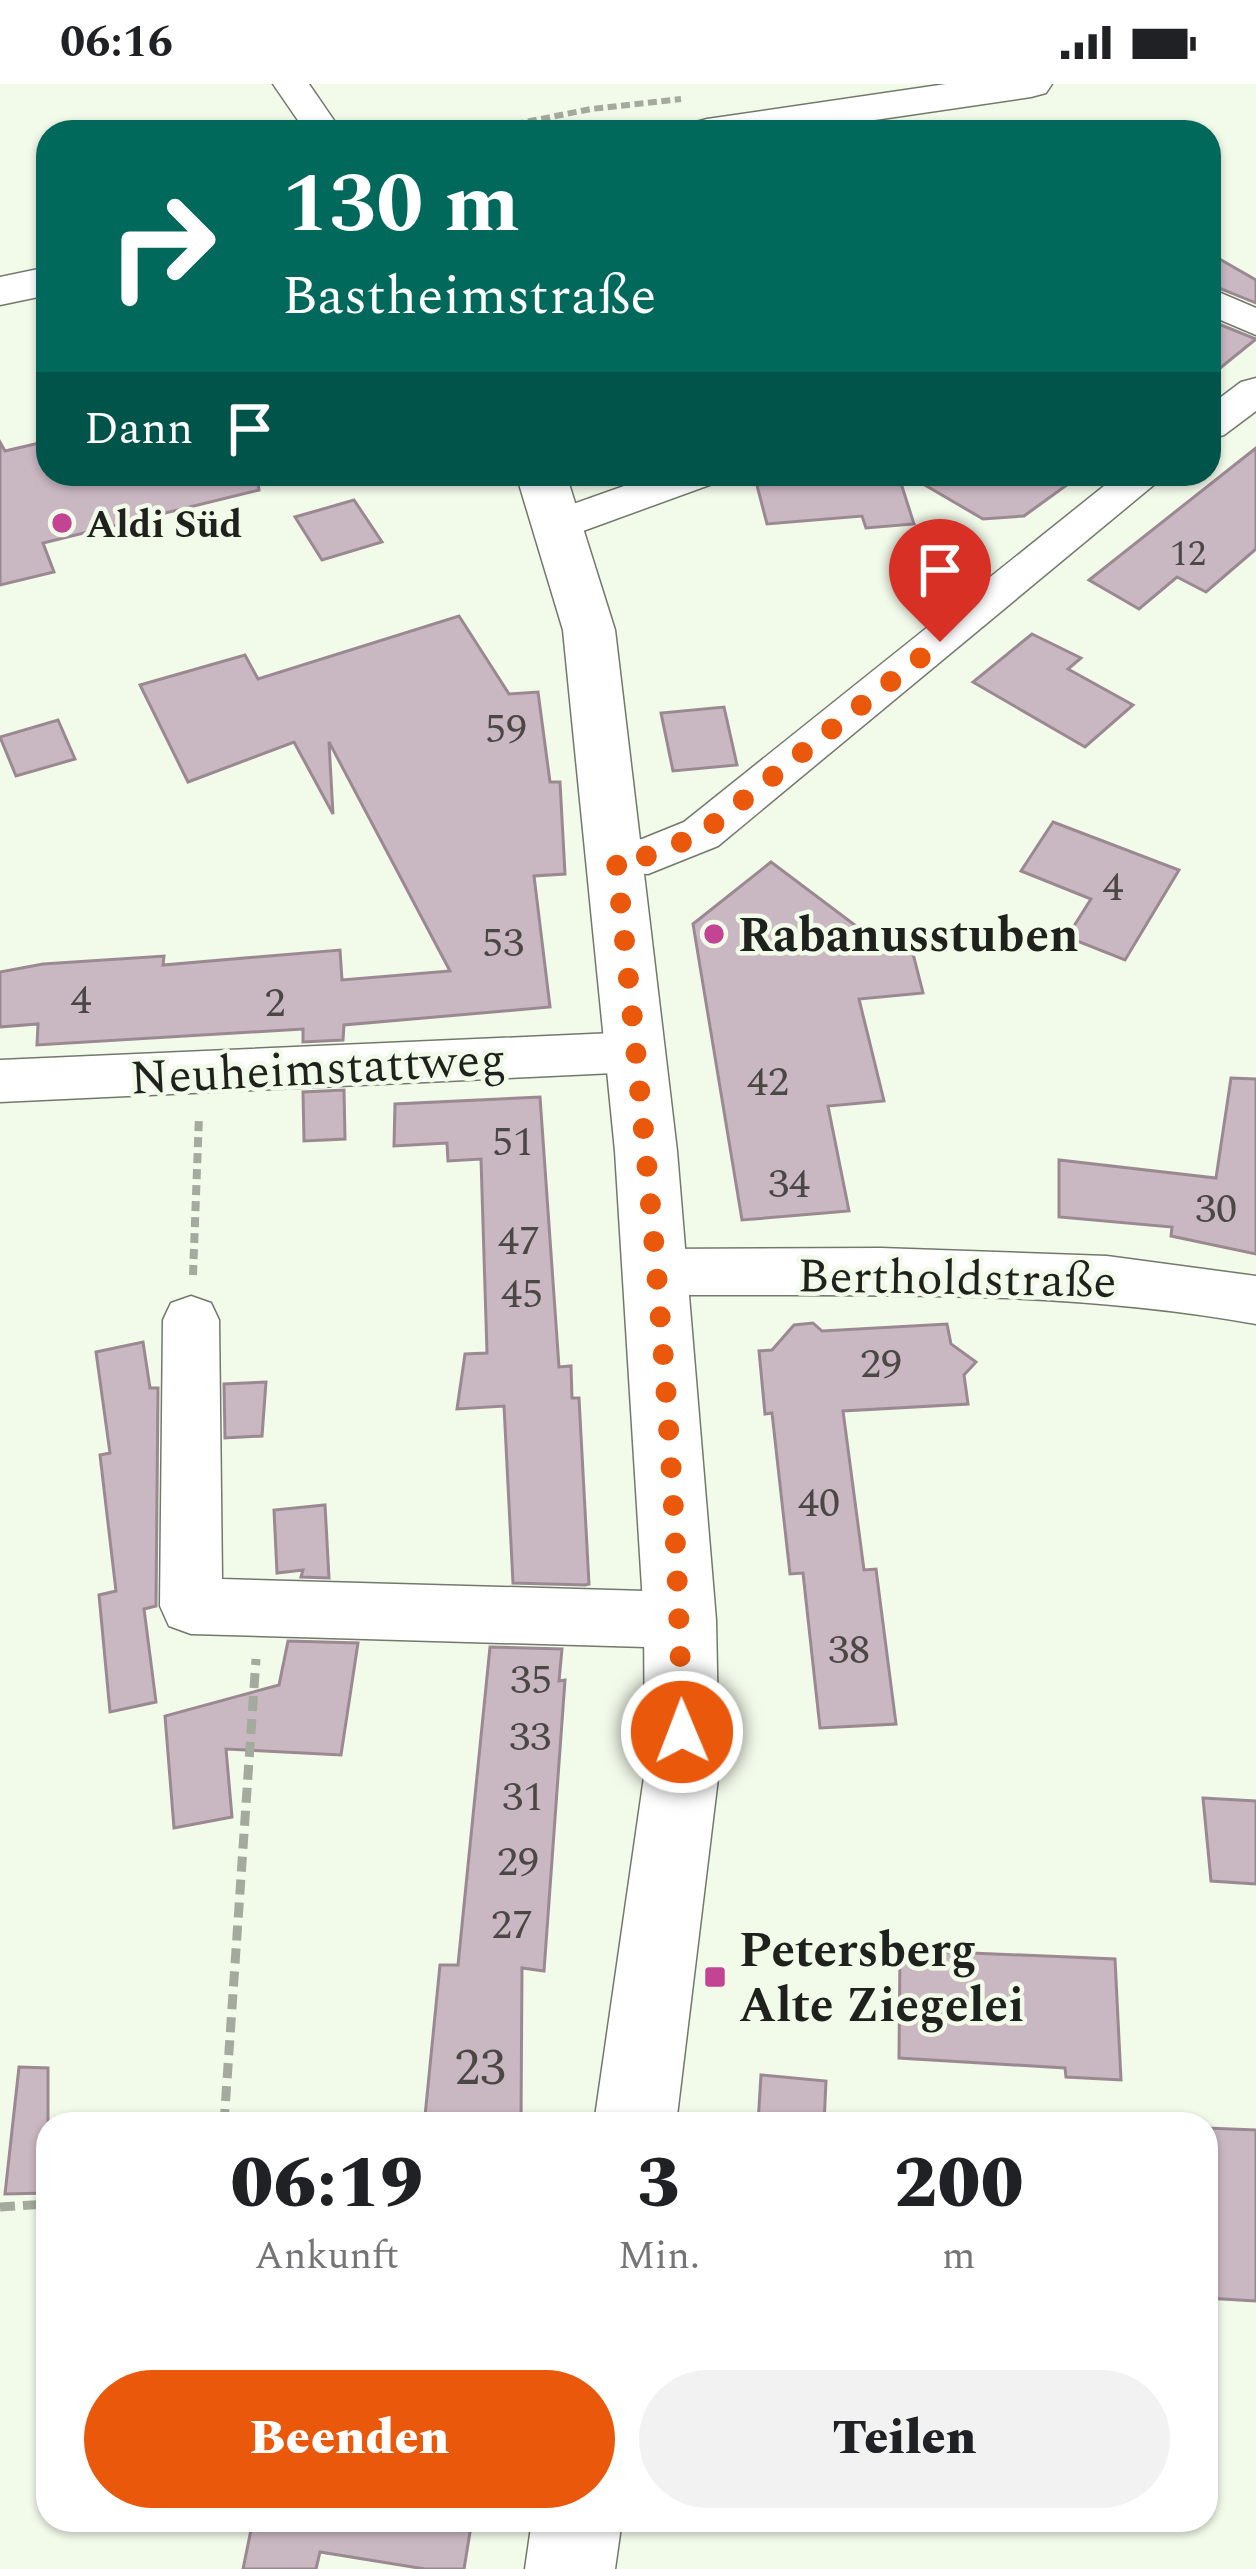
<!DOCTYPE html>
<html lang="de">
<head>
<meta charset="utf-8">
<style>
  :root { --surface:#fff; --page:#f2f2f2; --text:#202124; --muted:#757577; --accent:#ea580c }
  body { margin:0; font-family:Spectral,serif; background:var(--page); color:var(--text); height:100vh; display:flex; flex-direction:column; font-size:45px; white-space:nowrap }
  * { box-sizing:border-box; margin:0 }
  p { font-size:39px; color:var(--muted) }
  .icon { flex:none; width:66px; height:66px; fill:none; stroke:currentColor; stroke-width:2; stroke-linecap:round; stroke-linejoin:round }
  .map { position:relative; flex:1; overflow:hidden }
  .panel { position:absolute; left:36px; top:2028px; width:1182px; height:420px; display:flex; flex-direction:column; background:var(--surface); border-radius:36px; box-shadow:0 3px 9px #0004 }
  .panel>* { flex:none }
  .guide { position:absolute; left:36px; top:36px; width:1185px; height:366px; border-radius:36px; box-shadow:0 3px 9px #0004; background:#00695c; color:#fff; overflow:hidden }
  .pin { position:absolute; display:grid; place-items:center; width:102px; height:102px; color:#fff; margin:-123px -51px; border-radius:50% 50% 50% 0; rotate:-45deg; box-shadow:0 0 12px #0007 }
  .pin .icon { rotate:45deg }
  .me { position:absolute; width:132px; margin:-66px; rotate:359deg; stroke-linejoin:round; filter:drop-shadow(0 0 9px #0008) }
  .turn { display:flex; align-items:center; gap:42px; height:252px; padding:0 48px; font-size:54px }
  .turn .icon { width:156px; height:156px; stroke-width:2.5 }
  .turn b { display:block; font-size:84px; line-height:102px }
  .then { display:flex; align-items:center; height:114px; padding:0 48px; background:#0003; gap:24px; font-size:45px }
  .eta { display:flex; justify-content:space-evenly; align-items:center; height:204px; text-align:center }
  .eta b { font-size:72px; font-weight:800; line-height:84px }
  .cta { display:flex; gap:24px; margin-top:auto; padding:24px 48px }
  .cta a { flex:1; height:138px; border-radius:72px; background:var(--accent); color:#fff; font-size:48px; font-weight:800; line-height:138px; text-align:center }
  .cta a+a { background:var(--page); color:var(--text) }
  .status { display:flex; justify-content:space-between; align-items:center; height:84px; padding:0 60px; background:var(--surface); direction:ltr }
  .status svg { height:33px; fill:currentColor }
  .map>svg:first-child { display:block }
  .building { fill:#c9b7c1; stroke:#9b8992; stroke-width:3 }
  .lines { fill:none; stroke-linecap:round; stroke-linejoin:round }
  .minor-casing { stroke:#72796a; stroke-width:3 }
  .major-casing { stroke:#72796a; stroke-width:3 }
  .path-far2 { stroke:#a4aa9e; stroke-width:6; stroke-dasharray:9 4.5; stroke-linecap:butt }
  .path-far1 { stroke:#a4aa9e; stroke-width:8; stroke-dasharray:10 6; stroke-linecap:butt }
  .path { stroke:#a4aa9e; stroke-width:9; stroke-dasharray:15 8; stroke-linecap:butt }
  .minor { fill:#fff; fill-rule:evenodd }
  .major { fill:#fff; fill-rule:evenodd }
  .route { stroke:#ea580c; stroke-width:21; stroke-dasharray:0 37.8 }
  .poi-dot { fill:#c24492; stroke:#f2faea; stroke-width:4.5 }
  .labels { text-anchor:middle; stroke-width:9; stroke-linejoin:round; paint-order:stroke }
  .far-number-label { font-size:36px; fill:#4a4745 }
  .far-poi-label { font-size:39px; font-weight:bold; fill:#1f221c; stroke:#f2faea; text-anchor:start }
  .number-label { font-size:42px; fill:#4a4745 }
  .poi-label { font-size:48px; font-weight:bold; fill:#1f221c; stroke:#f2faea; text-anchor:start }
  .street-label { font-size:48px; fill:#1f221c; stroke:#f2faea }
  .near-number-label { font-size:51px; fill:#4a4745 }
</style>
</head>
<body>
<div class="status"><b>06:16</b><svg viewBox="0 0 49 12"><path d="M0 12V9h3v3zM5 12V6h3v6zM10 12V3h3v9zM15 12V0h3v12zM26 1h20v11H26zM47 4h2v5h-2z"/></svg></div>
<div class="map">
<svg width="1256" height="2485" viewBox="0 0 1256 2485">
  <rect width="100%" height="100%" fill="#f2faea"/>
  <g class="building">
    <path d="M1209 169 1256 196V219L1209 200Z"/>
    <path d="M1209 236 1256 255 1209 293Z"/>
    <path d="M48 357V390H257L259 406 43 459 54 488 0 501V358L5 367Z"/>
    <path d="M1256 364V465L1206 508 1177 493 1139 525 1089 496Z"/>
    <path d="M754 390H898L914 440 866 444 862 432 767 440Z"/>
    <path d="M906 390H1082L1024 432 983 435Z"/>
    <path d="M354 416 382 458 322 476 295 433Z"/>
    <path d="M459 532 509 610 538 608 550 698H560L565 790 534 792 550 923 344 941 343 956 303 958V945L37 961 38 940 0 943V888L43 880 164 872 163 881 340 866 342 896 450 887 329 658 333 730 294 658 188 698 140 601 245 571 258 595Z"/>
    <path d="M1032 550 1081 574 1068 585 1133 621 1085 663 973 598Z"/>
    <path d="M724 623 737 681 673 687 661 629Z"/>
    <path d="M58 636 75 675 16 692 0 653Z"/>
    <path d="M1053 738 1179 786 1125 876 1067 853 1091 815 1021 787Z"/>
    <path d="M771 778 872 854 908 850 923 909 859 915 884 1017 828 1022 849 1127 742 1136 693 840Z"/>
    <path d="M1231 994 1256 995V1170L1171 1152 1172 1143 1059 1133V1076L1216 1094Z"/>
    <path d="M344 1006 345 1055 304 1057 303 1008Z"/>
    <path d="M540 1013 559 1283 571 1282 572 1314H579L589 1500 585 1501 513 1499 504 1322 457 1325 465 1270 487 1269 481 1075 448 1077 447 1059 394 1062 395 1020Z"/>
    <path d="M813 1239 822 1247 947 1240 951 1260 976 1278 964 1291 968 1320 843 1327 864 1486 876 1485 896 1640 820 1644 803 1489 790 1490 772 1329 765 1330 759 1267 772 1266 794 1241Z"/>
    <path d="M143 1258 150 1304H158L156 1522 144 1525 156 1618 110 1628 99 1511 116 1507 100 1371 110 1369 96 1268Z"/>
    <path d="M266 1298 262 1352 225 1354 224 1300Z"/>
    <path d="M325 1421 329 1494 301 1493 303 1486 277 1489 274 1426Z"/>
    <path d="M288 1557 358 1559 341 1671 226 1665 232 1733 174 1744 165 1632 279 1601Z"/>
    <path d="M490 1563 562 1565 559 1597 565 1596 544 1887 522 1884 521 2038 425 2032 440 1881H458Z"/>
    <path d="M1203 1714 1256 1717V1800L1211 1797Z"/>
    <path d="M900 1866 1115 1875 1121 1996 1066 1993 1065 1984 899 1974Z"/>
    <path d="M19 1983 48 1984V2109L5 2110Z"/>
    <path d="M761 1991 826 1997 824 2040H758Z"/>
    <path d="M1206 2044 1256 2046V2217L1206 2214Z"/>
    <path d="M253 2436H472L464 2485H425L320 2468 316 2485H243Z"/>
  </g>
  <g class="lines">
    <defs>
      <g id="minor">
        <path d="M273 0H309L342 48H306Z"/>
        <path d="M1209 204 1256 224V251L1209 231Z"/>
        <path d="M1256 294V327L1224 351 1209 355V322L1241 298Z"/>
        <path d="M658 390H721L715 399 572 451H542L535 441 542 431Z"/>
        <path d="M1119 390H1167L718 762 648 790 599 787 591 774 599 761 642 755 684 738Z"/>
        <path d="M636 948 655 954 662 968 655 982 636 988 0 1018V976Z"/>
        <path d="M881 1164 1107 1172 1256 1192V1240C1057 1204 857 1212 656 1211L636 1204 628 1188 636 1172 656 1165Z"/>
        <path d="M191 1212 211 1219 219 1236 222 1495 680 1508 702 1516 711 1536 702 1556 680 1564 191 1550 169 1542 160 1522 163 1236 171 1219Z"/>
      </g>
      <g id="major">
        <path d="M946 0H1052L1046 9 1031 13 793 48H686L692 39 707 35Z"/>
        <path d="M48 183V211L0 221V193Z"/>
        <path d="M516 390H566L615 546 677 1067 716 1536 719 1686 676 2040H594L645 1686 644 1536 615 1067 563 546Z"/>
        <path d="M532 2436H622L615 2485H525Z"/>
      </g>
    </defs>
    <use href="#minor" class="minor-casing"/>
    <use href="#major" class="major-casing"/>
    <path class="path-far2" d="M475 48 591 25 681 15"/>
    <path class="path-far1" d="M193 1191 199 1032"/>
    <g class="path">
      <path d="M224 2040 256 1575"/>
      <path d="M0 2123 48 2120"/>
    </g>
    <use href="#minor" class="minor"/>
    <use href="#major" class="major"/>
  </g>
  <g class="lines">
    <path class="route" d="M682 1648C677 1356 646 1065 616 774L648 772 701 750 940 558"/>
  </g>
  <g class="poi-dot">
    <circle cx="62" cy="439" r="12"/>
    <circle cx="714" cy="850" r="12"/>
    <rect x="703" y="1881" width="24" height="24" rx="6"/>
  </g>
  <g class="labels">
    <g class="far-number-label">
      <text x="1188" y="481">12</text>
    </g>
    <g class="far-poi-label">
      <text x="86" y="453">Aldi Süd</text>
    </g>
    <g class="number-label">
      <text x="506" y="658">59</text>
      <text x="1113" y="816">4</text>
      <text x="503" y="872">53</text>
      <text x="81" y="929">4</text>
      <text x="275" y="932">2</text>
      <text x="768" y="1011">42</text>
      <text x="513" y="1071">51</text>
      <text x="789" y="1113">34</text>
      <text x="1216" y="1138">30</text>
      <text x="519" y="1170">47</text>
      <text x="522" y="1223">45</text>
      <text x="881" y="1293">29</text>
      <text x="819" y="1432">40</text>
      <text x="849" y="1579">38</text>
      <text x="531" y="1609">35</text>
      <text x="530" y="1666">33</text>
      <text x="523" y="1726">31</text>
      <text x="518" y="1791">29</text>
      <text x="512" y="1854">27</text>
    </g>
    <g class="poi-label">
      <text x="738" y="867">Rabanusstuben</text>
      <text x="739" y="1882">Petersberg<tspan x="739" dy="55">Alte Ziegelei</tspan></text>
    </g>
    <g class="street-label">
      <text transform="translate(318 983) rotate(-3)" y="17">Neuheimstattweg</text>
      <text transform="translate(957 1193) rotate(1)" y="17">Bertholdstraße</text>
    </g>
    <g class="near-number-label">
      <text x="480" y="2000">23</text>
    </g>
  </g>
</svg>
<div class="pin" style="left:940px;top:558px;background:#d93025"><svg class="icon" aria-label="arrive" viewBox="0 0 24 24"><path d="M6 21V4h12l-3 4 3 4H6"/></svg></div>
<svg class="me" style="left:682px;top:1648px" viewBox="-20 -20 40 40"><circle r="17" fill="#ea580c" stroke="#fff" stroke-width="3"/><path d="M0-11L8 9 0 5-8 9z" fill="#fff"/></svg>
<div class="guide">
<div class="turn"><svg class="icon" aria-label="right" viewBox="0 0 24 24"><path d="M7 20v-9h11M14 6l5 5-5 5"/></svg><div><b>130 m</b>Bastheimstraße</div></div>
<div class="then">Dann<svg class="icon" aria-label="arrive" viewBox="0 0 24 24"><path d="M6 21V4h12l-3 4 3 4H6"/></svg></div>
</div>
<section class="panel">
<div class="eta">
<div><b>06:19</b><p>Ankunft</p></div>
<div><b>3</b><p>Min.</p></div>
<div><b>200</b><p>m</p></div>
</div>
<div class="cta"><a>Beenden</a><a>Teilen</a></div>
</section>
</div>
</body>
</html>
